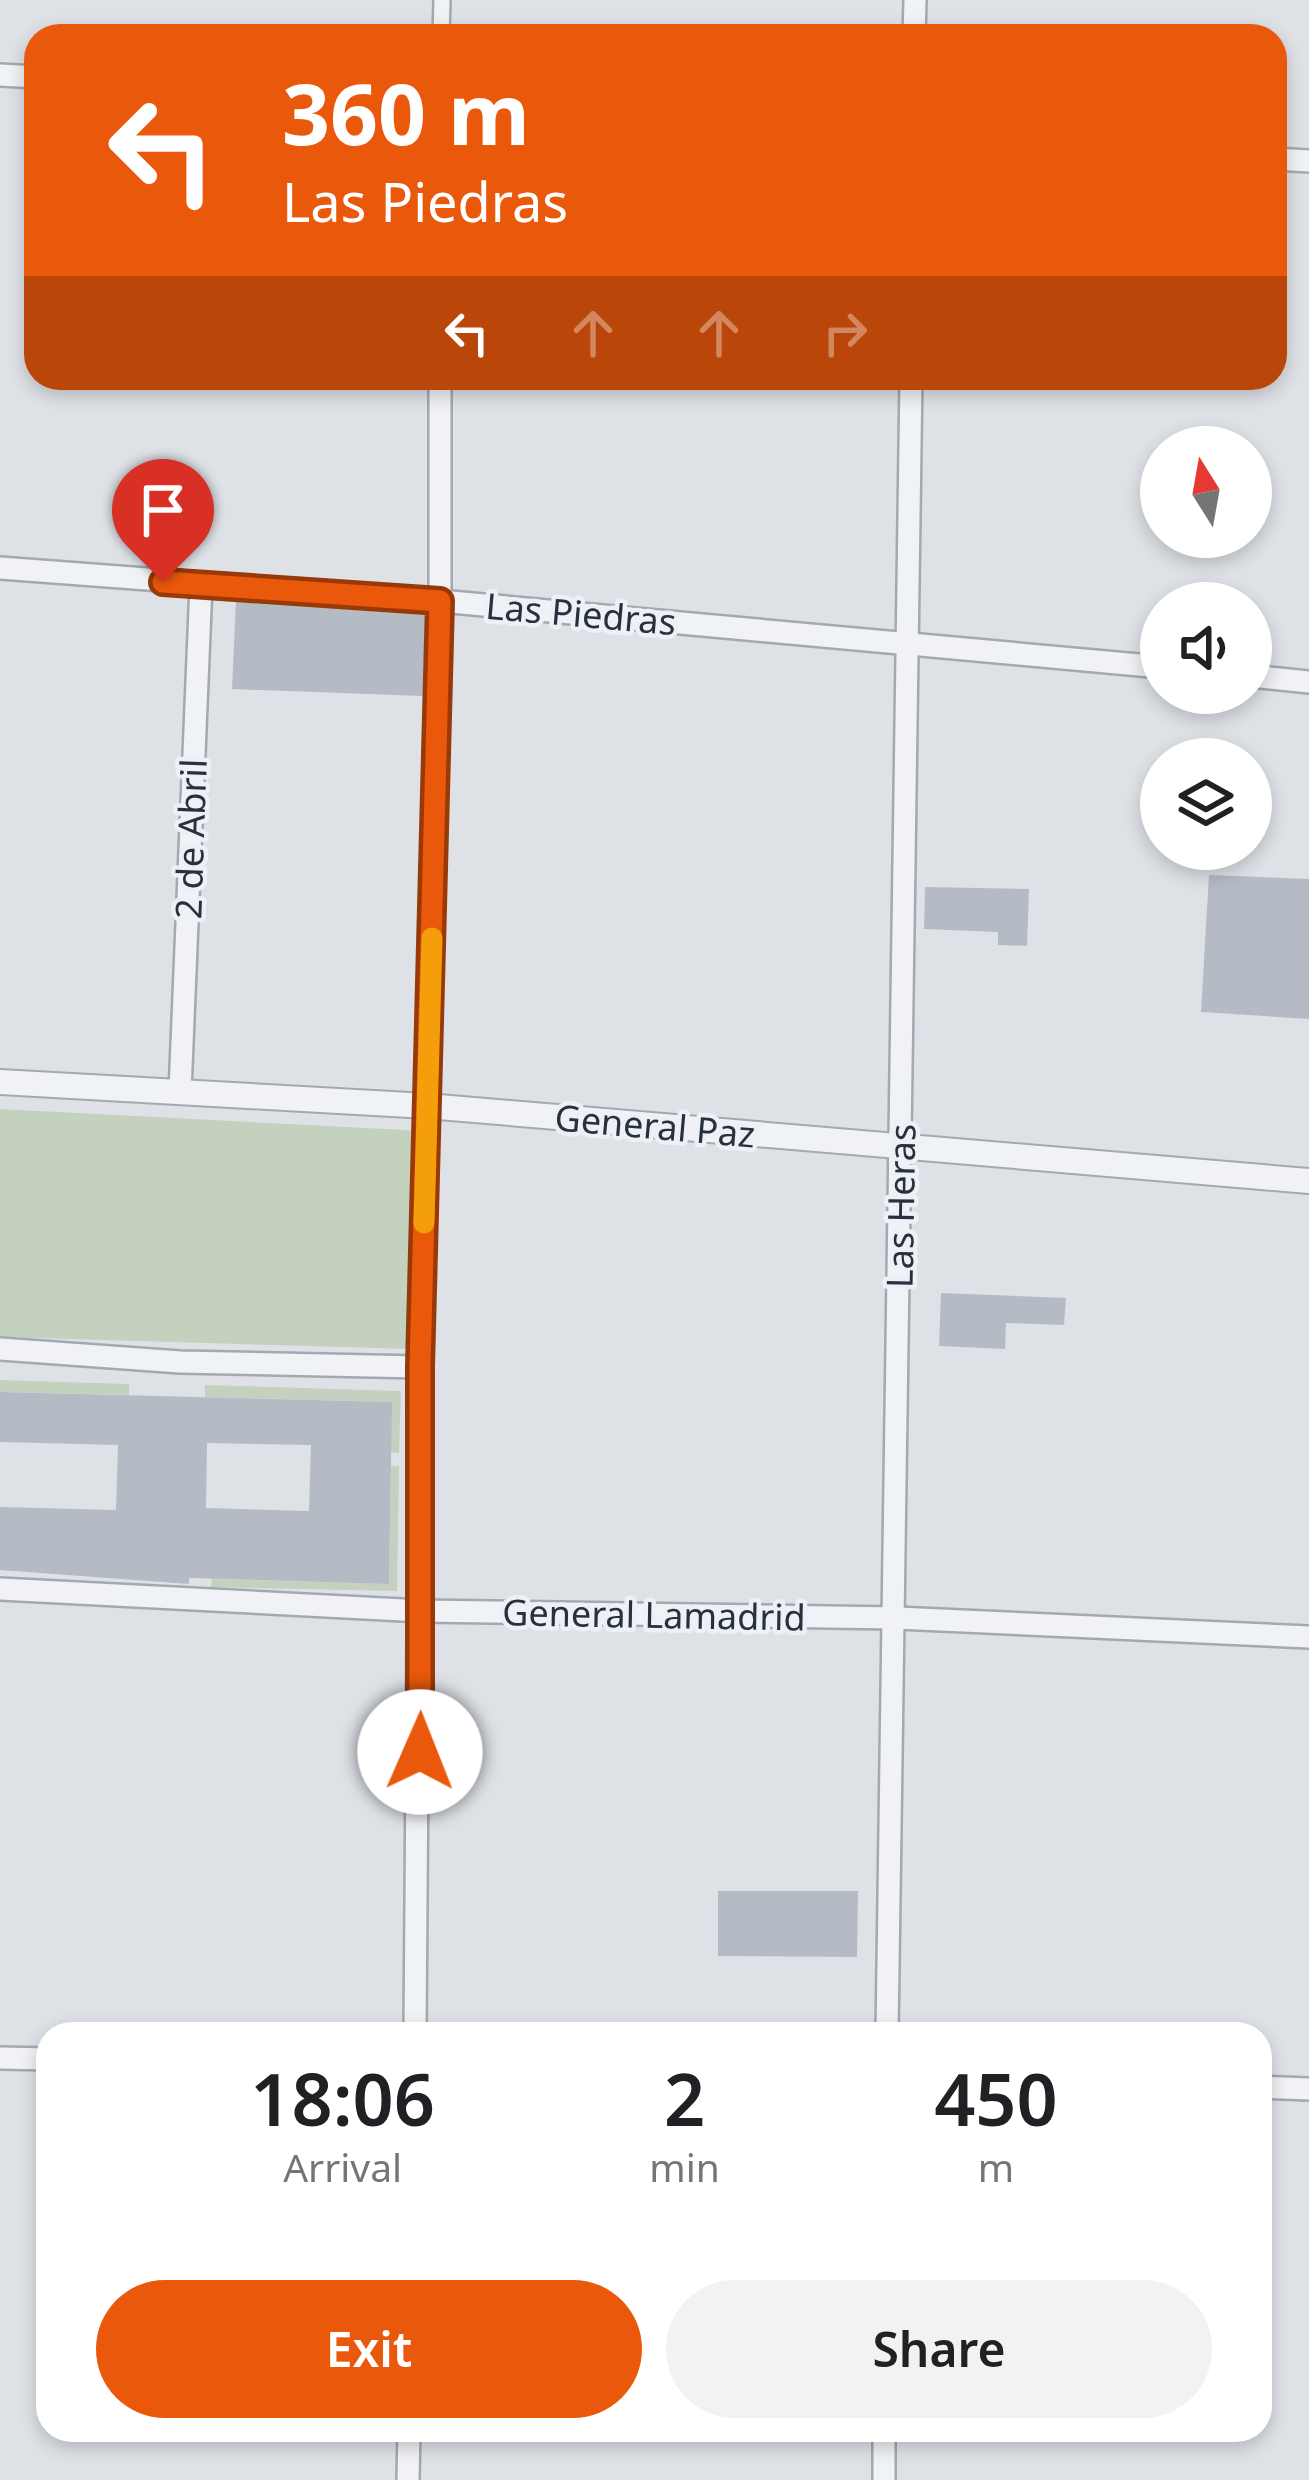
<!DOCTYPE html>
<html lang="en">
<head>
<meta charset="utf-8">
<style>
  :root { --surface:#fff; --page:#f2f2f2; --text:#202124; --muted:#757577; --accent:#ea580c }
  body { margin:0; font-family:"Noto Sans",sans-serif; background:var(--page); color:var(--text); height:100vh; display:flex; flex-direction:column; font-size:45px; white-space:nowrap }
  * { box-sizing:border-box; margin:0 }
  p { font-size:39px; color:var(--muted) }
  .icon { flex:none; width:66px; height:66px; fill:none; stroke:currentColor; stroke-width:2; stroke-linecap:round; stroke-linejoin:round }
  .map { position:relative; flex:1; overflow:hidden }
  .details { position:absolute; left:36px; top:2022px; width:1236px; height:420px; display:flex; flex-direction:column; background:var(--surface); border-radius:36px; box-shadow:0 6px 18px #0003 }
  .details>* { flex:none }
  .guide { position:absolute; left:24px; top:24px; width:1263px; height:366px; border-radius:36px; box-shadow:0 6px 18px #0003; background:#ea580c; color:#fff; overflow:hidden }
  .needle { width:78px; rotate:349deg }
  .buttons { position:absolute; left:1140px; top:426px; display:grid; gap:24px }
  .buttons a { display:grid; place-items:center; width:132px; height:132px; border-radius:50%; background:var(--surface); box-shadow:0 6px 18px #0003; font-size:60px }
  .pin { position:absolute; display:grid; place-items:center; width:102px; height:102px; color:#fff; margin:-123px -51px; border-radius:50% 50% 50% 0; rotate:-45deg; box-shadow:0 0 12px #0007 }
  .pin .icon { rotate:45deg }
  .me { position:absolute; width:132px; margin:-66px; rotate:1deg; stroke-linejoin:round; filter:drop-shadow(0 0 9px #0008) }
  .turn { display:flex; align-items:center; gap:42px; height:252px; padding:0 60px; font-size:54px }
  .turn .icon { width:156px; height:156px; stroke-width:2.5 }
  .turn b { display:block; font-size:84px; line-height:102px }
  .lanes { display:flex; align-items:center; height:114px; padding:0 60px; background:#0003; justify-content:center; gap:60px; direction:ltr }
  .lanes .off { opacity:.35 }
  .eta { display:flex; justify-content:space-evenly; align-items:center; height:204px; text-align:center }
  .eta b { font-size:72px; font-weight:600; line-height:84px }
  .action { display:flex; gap:24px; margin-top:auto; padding:24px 60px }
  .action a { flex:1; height:138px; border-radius:72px; background:var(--accent); color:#fff; font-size:48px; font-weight:600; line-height:138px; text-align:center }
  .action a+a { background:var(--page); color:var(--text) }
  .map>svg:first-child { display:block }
  .green { fill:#c4d1bf }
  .building { fill:#b5bbc4; fill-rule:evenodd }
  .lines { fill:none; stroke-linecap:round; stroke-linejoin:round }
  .pedestrian-casing { stroke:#a3a9b1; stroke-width:20 }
  .minor-casing { stroke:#a3a9b1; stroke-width:26 }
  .tertiary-casing { stroke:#a3a9b1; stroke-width:28 }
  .pedestrian { stroke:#f0f2f5; stroke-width:15 }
  .minor { stroke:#f0f2f5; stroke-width:21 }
  .tertiary { stroke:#f0f2f5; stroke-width:24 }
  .route-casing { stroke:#983908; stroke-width:30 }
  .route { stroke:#ea580c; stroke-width:21 }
  .slow { stroke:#f59e0b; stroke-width:21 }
  .labels { text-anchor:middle; stroke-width:9; stroke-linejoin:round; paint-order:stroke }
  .street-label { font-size:36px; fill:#27303d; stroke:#edf0f5 }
</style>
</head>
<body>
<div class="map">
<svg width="1309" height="2480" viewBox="0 0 1309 2480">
  <rect width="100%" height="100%" fill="#dee2e7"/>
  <g class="green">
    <path d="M0 1109 424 1131 411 1349 0 1337Z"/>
    <path d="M0 1380 129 1384V1395L0 1392Z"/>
    <path d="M205 1385 401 1391 399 1453 391 1452V1402L205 1397Z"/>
    <path d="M391 1466H399L397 1591 211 1587 212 1579 389 1584Z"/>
  </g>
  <g class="building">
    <path d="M236 601 425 615 423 696 232 689Z"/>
    <path d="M1209 875 1309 879V1019L1201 1012Z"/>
    <path d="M925 887 1029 889 1027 946 998 945V932L924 929Z"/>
    <path d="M941 1293 1066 1298 1064 1325 1006 1323 1005 1349 939 1346Z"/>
    <path d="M0 1392 392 1402 389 1584 189 1578V1584L0 1570V1507L116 1510 118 1445 0 1442ZM207 1443 311 1445 309 1511 206 1508Z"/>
    <path d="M718 1891H858L857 1957 718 1956Z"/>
  </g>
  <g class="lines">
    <defs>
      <path id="pedestrian" d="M441 36 442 0"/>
      <g id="minor">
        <path d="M914 36 915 0"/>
        <path d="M0 75 36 77"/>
        <path d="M1275 159 1309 161"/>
        <path d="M0 568 440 601 1161 667"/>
        <path d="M1251 676 1309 682"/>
        <path d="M180 1092 201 585"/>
        <path d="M0 1349 180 1362 420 1367"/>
        <path d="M0 1589 422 1611 897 1618 1309 1637"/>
        <path d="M415 2034 420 1367 440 601V378"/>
        <path d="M887 2034 911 378"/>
        <path d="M0 2058 48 2059"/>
        <path d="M1260 2087 1309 2089"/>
        <path d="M408 2480 409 2430"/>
        <path d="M884 2480V2430"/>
      </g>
      <path id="tertiary" d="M0 1082 427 1106 1309 1181"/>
    </defs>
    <use href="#pedestrian" class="pedestrian-casing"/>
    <use href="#minor" class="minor-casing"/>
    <use href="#tertiary" class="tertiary-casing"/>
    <use href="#pedestrian" class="pedestrian"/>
    <use href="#minor" class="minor"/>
    <use href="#tertiary" class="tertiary"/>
  </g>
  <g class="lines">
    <defs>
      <path id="route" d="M163 582 440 601 420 1366V1752"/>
    </defs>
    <use href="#route" class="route-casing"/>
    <use href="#route" class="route"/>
    <path class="slow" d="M424 1223 432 938"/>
  </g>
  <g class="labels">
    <g class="street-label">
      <text transform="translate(581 614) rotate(5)" y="13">Las Piedras</text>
      <text transform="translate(191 839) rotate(-88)" y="13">2 de Abril</text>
      <text transform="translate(655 1126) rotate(5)" y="13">General Paz</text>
      <text transform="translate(901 1206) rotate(-89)" y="13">Las Heras</text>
      <text transform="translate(654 1615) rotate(1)" y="13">General Lamadrid</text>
    </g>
  </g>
</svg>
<div class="buttons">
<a><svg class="needle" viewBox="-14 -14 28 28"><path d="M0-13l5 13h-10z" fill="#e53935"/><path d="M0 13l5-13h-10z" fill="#757577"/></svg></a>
<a><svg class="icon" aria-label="sound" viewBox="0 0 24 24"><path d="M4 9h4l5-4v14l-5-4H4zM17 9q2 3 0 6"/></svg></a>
<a><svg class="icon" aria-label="layers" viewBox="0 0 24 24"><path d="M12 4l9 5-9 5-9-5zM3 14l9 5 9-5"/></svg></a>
</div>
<div class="pin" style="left:163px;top:582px;background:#d93025"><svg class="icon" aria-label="arrive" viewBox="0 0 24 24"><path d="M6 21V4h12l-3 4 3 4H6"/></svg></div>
<svg class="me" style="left:420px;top:1752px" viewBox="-20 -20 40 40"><circle r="19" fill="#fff"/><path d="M0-13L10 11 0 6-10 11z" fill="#ea580c"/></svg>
<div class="guide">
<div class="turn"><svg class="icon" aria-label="left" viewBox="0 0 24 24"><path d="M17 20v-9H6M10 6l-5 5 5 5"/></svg><div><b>360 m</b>Las Piedras</div></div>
<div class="lanes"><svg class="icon" aria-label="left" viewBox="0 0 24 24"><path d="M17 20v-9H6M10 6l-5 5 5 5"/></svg><svg class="icon off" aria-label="ahead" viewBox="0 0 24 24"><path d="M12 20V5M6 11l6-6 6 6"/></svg><svg class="icon off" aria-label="ahead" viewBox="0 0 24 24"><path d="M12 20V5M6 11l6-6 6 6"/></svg><svg class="icon off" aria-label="right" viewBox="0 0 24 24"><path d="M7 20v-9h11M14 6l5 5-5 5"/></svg></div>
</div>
<section class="details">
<div class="eta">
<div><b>18:06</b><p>Arrival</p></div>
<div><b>2</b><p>min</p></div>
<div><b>450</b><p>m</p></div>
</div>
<div class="action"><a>Exit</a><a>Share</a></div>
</section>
</div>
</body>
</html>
